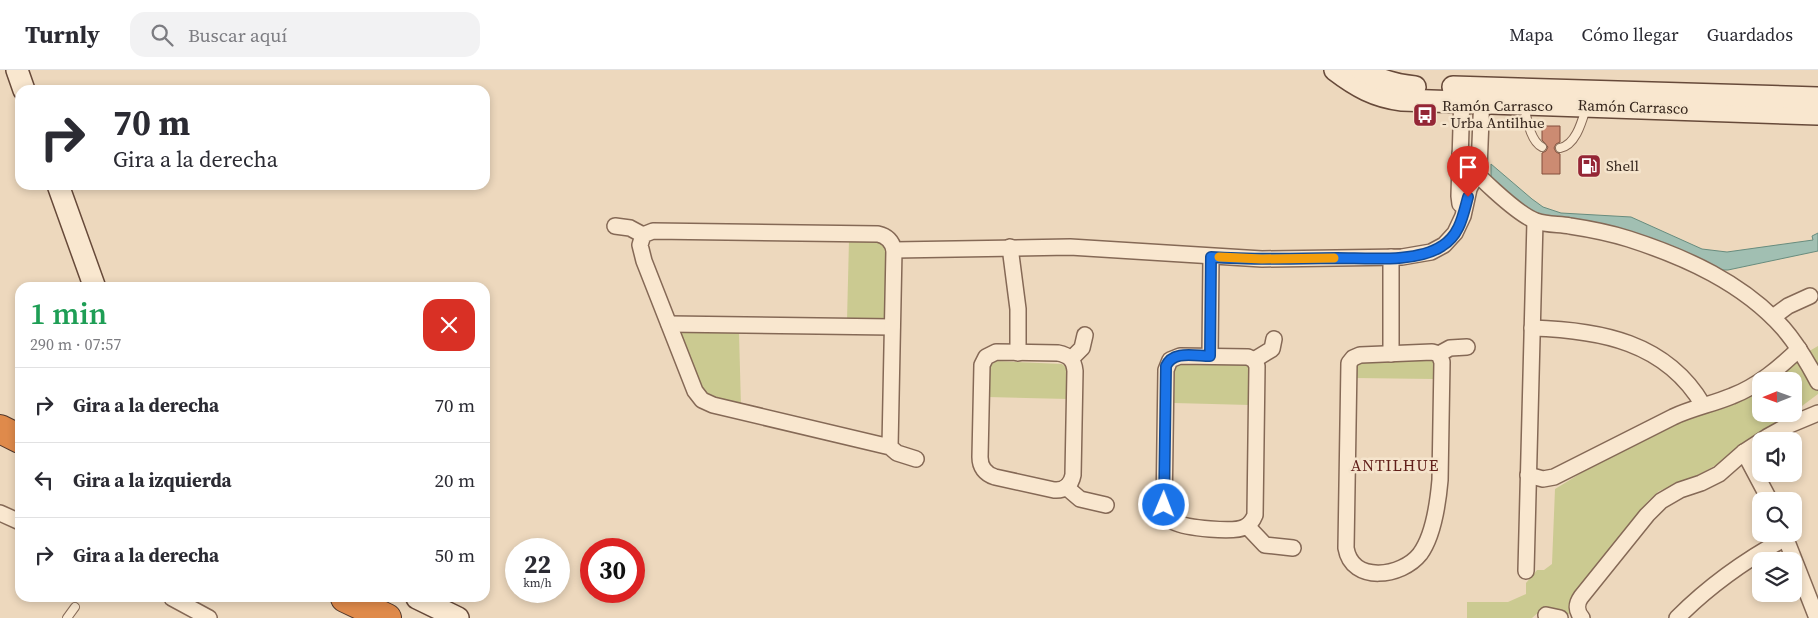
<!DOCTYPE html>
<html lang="es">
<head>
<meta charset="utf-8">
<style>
  :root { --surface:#fff; --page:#f2f2f3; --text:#2b2b33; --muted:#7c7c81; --line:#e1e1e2 }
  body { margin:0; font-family:"Source Serif 4",serif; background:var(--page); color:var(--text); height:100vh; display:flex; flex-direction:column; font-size:19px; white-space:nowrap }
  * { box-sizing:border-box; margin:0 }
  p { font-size:16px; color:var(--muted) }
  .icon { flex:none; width:28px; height:28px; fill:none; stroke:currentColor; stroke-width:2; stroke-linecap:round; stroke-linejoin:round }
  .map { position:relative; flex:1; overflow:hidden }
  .details { position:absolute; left:15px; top:212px; width:475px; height:320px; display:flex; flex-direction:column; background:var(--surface); border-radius:15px; box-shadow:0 2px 8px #0003 }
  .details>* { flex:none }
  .banner { position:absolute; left:15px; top:15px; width:475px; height:105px; border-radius:15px; box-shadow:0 2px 8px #0003; background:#fff; color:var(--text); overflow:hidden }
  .needle { width:32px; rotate:269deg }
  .buttons { position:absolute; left:1752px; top:302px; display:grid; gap:10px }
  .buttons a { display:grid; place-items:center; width:50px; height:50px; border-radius:10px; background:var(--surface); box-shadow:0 2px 8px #0003; font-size:25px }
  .speed { position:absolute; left:505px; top:468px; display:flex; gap:10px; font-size:25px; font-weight:700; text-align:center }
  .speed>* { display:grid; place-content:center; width:65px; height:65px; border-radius:50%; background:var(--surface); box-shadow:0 2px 8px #0003; line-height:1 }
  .speed small { font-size:12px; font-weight:400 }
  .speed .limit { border:8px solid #d22; background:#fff; color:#111 }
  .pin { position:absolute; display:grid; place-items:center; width:42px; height:42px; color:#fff; margin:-51px -21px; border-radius:50% 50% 50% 0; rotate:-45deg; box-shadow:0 0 5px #0007 }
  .pin .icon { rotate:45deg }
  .me { position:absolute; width:55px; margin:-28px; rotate:1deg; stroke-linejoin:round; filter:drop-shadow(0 0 4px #0008) }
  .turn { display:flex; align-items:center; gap:18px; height:105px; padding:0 15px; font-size:22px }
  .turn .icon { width:65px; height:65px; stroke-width:2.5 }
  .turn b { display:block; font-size:35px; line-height:42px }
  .round { display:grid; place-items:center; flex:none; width:52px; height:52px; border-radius:15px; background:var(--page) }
  .headline { display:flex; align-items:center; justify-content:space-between; height:85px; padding:0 15px }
  h1 { font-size:30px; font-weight:600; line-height:38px; color:#1e9e55 }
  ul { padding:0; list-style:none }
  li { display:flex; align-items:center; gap:15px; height:75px; padding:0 15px; border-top:1px solid var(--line) }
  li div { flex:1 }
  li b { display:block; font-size:19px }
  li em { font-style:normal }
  header { display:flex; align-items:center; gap:30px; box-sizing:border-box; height:70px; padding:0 25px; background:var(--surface); border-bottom:1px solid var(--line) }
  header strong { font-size:24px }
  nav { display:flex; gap:28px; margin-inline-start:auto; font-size:18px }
  .search { width:350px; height:45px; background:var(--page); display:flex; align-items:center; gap:12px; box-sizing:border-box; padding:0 18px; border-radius:15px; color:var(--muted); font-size:19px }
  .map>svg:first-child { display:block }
  .green { fill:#cbca91 }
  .water { fill:#a1bfb2; stroke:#688c7e }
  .building { fill:#cc8b72; stroke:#844f3c }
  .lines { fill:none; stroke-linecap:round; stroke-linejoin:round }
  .lane-casing { stroke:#856956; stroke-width:10 }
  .street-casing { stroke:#856956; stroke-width:18 }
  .secondary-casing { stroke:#674a3a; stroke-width:24 }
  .highway-casing { stroke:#52382b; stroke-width:30 }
  .lane { stroke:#f9e7cf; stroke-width:8 }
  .street { stroke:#f9e7cf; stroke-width:15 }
  .secondary { stroke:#f9e7cf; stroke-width:21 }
  .highway { stroke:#df8a4b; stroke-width:28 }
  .route-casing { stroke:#114b97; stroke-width:12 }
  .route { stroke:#1a73e8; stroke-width:9 }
  .slow { stroke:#f59e0b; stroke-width:9 }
  .labels { text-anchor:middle; stroke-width:5; stroke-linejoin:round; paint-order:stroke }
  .poi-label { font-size:15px; fill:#34241b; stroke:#f5e4cc; text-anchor:start }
  .street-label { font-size:15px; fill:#34241b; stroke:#f5e4cc }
  .neighbourhood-label { font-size:16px; letter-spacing:1px; fill:#611f1a; stroke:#f5e4cc }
</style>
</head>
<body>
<header>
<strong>Turnly</strong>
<div class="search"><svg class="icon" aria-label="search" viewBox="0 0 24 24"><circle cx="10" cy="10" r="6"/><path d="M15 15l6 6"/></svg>Buscar aquí</div>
<nav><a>Mapa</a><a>Cómo llegar</a><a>Guardados</a></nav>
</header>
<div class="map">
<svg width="1818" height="548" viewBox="0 0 1818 548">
  <rect width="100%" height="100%" fill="#edd8bd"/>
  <g class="green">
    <path d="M849 170 887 171 885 247 878 252 847 251Z"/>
    <path d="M680 260 739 263 741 337 706 328Z"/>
    <path d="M1818 276V324L1794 342V311H1766L1787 294Z"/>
    <path d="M1355 290 1433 291V309L1355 308Z"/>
    <path d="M996 291 1062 294 1068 299V329L987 327 988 298Z"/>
    <path d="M1175 293 1251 295 1250 335 1174 333Z"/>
    <path d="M1761 315V344H1791L1736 379 1716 395 1698 405 1659 421 1648 431 1594 497 1575 524 1569 544 1540 541 1532 548H1467V532H1508L1526 524V513L1537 500H1544L1552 494 1555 419 1596 394 1661 359 1719 339 1745 328Z"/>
  </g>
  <path class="water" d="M1491 94 1532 129 1543 137 1561 143 1631 147 1702 179 1727 182 1813 170 1812 166 1818 163V181L1728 200H1715L1527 141 1491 111Z"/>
  <path class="building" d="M1542 56H1560V72L1556 74 1554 78 1556 82 1560 84V104H1542V83L1546 81 1548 77 1542 70Z"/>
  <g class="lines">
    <defs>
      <g id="lane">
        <path d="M1524 36C1527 48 1530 71 1542 77"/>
        <path d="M1560 78C1576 75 1582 51 1586 38"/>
        <path d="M67 548 75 537"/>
      </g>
      <g id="street">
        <path d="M1460 84C1470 100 1518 145 1536 151 1547 155 1559 154 1570 156 1590 159 1610 163 1629 169 1685 187 1743 213 1783 258 1797 274 1808 293 1818 312"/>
        <path d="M1460 134 1459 126 1462 23"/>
        <path d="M615 156 630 158 643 165"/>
        <path d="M1010 177 1018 239V283"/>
        <path d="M894 180 1070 177 1262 189 1402 187 1431 182 1444 175 1455 163 1463 146 1469 119 1479 99 1482 24"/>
        <path d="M1773 247 1788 236 1810 226"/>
        <path d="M669 254 892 257"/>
        <path d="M1532 258C1600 260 1666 272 1703 335"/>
        <path d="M996 282 1058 283C1069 285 1074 290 1075 301L1073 405C1071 415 1065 421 1054 420L995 407C985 404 980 397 980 387L982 295 986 287Z"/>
        <path d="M1432 282 1439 284 1442 292 1440 410C1438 433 1434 465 1420 484 1402 507 1352 514 1346 478L1349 293 1353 288 1360 285Z"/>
        <path d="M1391 284V187"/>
        <path d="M1439 284 1450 278 1467 277"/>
        <path d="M1180 286 1248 287 1254 290 1257 296 1255 445C1253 450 1251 454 1245 457 1234 463 1186 458 1174 452 1169 450 1166 446 1164 441L1166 300 1170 290Z"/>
        <path d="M1210 286 1211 187"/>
        <path d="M1071 289 1082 278 1085 265"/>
        <path d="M1254 290 1272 279 1274 269"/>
        <path d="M890 377 894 180C892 171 887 166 878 164L653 161 643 165 640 175 644 191 695 321 702 330 713 335 890 377 897 383 916 389"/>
        <path d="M1744 382 1770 431"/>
        <path d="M1528 405 1543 409 1554 407 1673 347C1692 338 1713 334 1732 326 1758 316 1779 298 1799 279"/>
        <path d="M1066 417 1080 429 1106 435"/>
        <path d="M0 443 20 452"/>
        <path d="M1247 456 1265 475 1293 478"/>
        <path d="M1784 464 1817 548"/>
        <path d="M1526 501 1535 151"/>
        <path d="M172 528 209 548"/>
        <path d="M1546 545 1560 548"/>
        <path d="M1582 548C1576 541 1576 534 1581 527L1647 445 1661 431 1680 420 1701 413 1719 404 1744 382 1767 367 1787 356 1818 343"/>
        <path d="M1677 548C1709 516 1745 490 1786 468"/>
      </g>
      <g id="secondary">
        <path d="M17 0 24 20"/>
        <path d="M1335 0C1356 16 1375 27 1402 30L1818 44"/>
        <path d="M1361 0C1378 10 1394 15 1415 17"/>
        <path d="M1453 17 1818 28"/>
        <path d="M58 115 95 218"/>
        <path d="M417 528 458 548"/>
      </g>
      <g id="highway">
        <path d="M0 359 20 369"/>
        <path d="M345 528 387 548"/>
      </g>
    </defs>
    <use href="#lane" class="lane-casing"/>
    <use href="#street" class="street-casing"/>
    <use href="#secondary" class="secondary-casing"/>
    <use href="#highway" class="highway-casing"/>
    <use href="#lane" class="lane"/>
    <use href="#street" class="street"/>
    <use href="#secondary" class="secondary"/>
    <use href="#highway" class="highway"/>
  </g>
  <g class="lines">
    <defs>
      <path id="route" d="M1164 435 1166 296C1173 280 1195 286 1210 286L1211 187C1253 190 1295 189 1337 188 1367 188 1417 193 1442 176 1460 165 1463 145 1468 127"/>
    </defs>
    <use href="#route" class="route-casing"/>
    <use href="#route" class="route"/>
    <path class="slow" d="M1219 187 1262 189 1334 188"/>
  </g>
  <defs>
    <symbol id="bus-square" viewBox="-11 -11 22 22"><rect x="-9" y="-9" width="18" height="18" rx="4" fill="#942636" stroke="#f5e4cc"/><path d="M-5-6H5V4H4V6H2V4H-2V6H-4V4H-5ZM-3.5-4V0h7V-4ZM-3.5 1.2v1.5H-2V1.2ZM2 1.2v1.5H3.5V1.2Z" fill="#fff"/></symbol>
    <symbol id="fuel-square" viewBox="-11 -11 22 22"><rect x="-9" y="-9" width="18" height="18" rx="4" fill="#942636" stroke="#f5e4cc"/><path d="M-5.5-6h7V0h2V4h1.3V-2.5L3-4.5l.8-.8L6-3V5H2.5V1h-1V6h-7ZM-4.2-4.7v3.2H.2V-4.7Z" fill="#fff"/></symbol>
  </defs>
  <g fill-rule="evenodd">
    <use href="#bus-square" x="1411" y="31" width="28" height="28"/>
    <use href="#fuel-square" x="1575" y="82" width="28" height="28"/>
  </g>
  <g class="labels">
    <g class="poi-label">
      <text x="1442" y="41">Ramón Carrasco<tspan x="1442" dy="17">- Urba Antilhue</tspan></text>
      <text x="1606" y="101">Shell</text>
    </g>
    <g class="street-label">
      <text transform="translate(1633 37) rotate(2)" y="5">Ramón Carrasco</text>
    </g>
    <g class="neighbourhood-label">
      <text x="1395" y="401">ANTILHUE</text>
    </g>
  </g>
</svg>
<div class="buttons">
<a><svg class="needle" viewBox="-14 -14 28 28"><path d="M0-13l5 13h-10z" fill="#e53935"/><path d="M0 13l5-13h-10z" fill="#7c7c81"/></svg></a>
<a><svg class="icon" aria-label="sound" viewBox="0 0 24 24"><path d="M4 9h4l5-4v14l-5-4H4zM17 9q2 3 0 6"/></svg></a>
<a><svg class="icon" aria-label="search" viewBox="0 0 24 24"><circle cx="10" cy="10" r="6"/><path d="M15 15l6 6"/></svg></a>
<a><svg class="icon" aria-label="layers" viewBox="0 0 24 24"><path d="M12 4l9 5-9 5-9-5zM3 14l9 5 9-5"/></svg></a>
</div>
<div class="speed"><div>22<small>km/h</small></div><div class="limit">30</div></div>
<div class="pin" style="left:1468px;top:127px;background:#d93025"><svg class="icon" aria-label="arrive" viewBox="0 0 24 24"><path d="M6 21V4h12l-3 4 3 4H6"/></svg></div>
<svg class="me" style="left:1164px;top:435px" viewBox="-20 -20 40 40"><circle r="17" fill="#1a73e8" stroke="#fff" stroke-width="3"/><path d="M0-11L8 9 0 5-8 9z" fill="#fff"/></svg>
<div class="banner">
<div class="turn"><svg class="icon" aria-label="right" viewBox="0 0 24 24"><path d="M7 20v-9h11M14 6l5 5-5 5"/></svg><div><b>70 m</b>Gira a la derecha</div></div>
</div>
<section class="details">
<div class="headline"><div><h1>1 min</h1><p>290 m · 07:57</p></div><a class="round" style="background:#d93025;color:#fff"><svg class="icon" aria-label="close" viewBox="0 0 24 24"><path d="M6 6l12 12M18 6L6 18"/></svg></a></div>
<ul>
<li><svg class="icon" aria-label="right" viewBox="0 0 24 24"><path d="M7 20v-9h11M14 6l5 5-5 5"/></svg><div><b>Gira a la derecha</b></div><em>70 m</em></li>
<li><svg class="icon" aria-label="left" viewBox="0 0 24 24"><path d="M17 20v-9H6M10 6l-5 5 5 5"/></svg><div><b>Gira a la izquierda</b></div><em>20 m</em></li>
<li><svg class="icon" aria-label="right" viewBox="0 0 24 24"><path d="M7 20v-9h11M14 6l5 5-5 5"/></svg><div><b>Gira a la derecha</b></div><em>50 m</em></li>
</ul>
</section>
</div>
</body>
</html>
